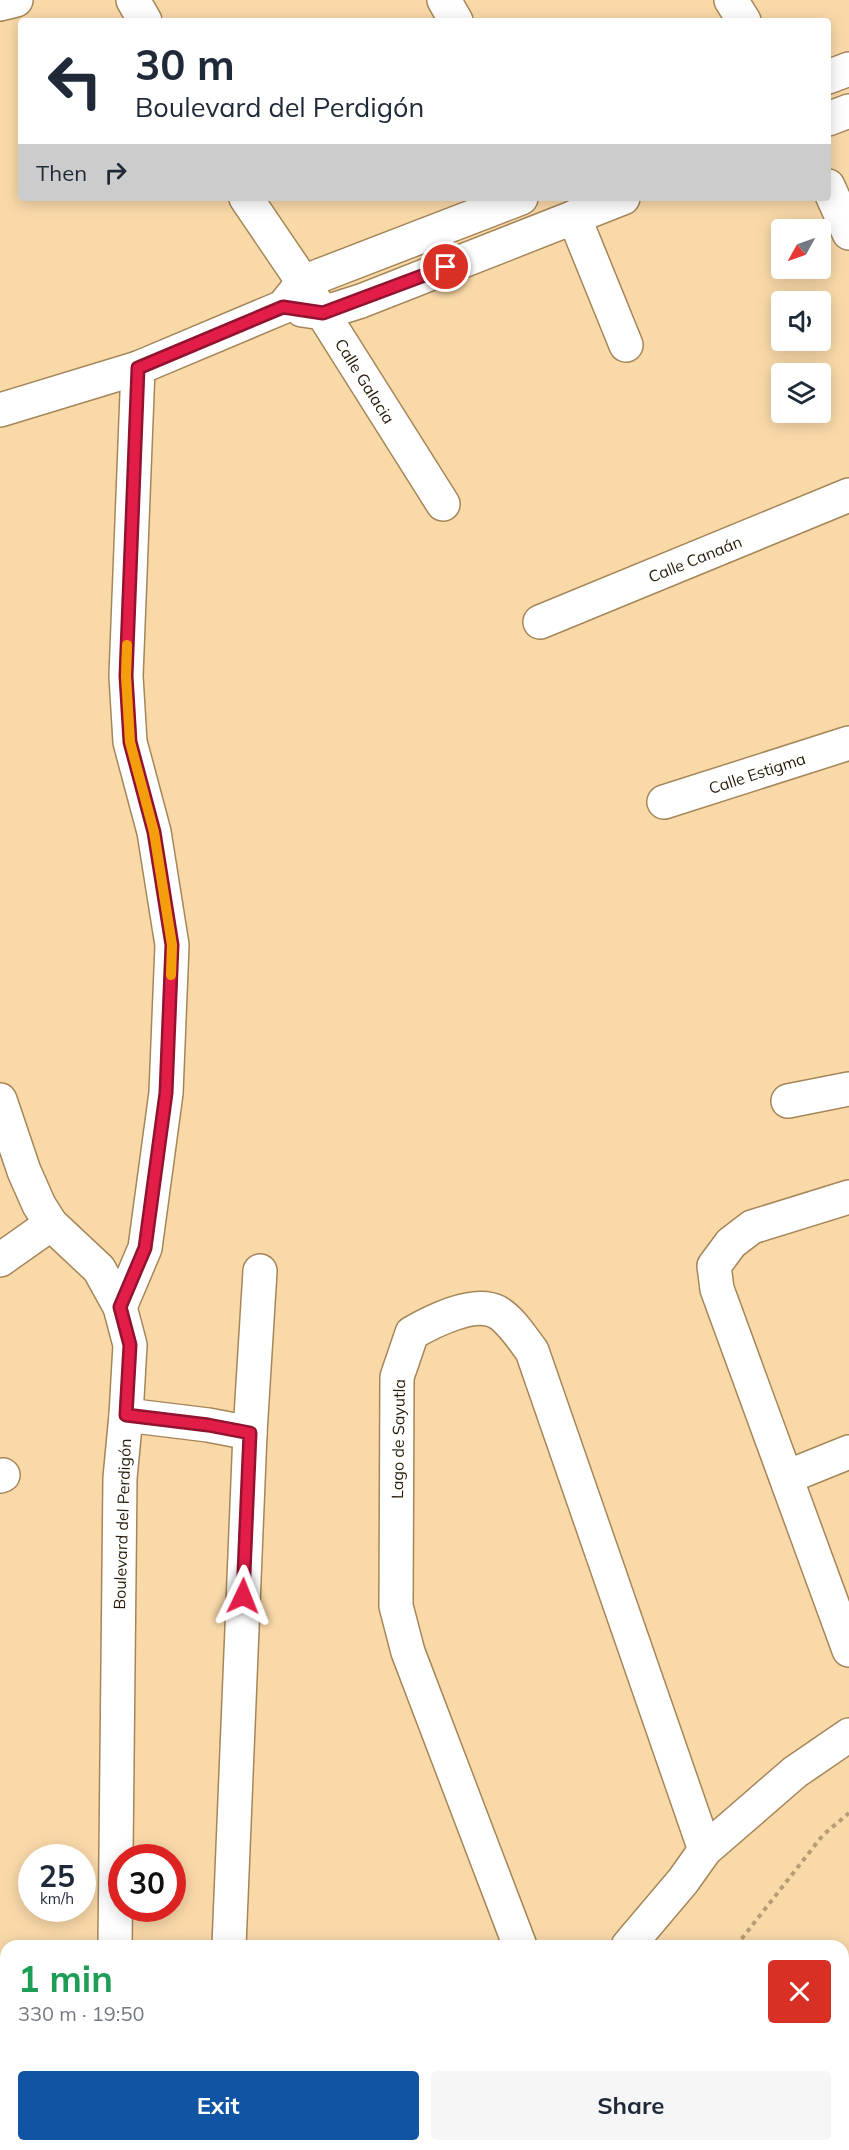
<!DOCTYPE html>
<html lang="en">
<head>
<meta charset="utf-8">
<style>
  :root { --surface:#fff; --page:#f6f6f7; --text:#1f2937; --muted:#747a83; --accent:#1254a4 }
  body { margin:0; font-family:Mulish,sans-serif; background:var(--page); color:var(--text); height:100vh; display:flex; flex-direction:column; font-size:22px; white-space:nowrap }
  * { box-sizing:border-box; margin:0 }
  p { font-size:20px; color:var(--muted) }
  .icon { flex:none; width:33px; height:33px; fill:none; stroke:currentColor; stroke-width:2; stroke-linecap:round; stroke-linejoin:round }
  .map { position:relative; flex:1; overflow:hidden }
  .panel { position:absolute; left:0px; top:1940px; width:849px; height:212px; display:flex; flex-direction:column; background:var(--surface); border-radius:18px 18px 0 0; box-shadow:0 3px 15px #0003 }
  .panel>* { flex:none }
  .top-card { position:absolute; left:18px; top:18px; width:813px; height:183px; border-radius:6px; box-shadow:0 3px 15px #0003; background:#fff; color:var(--text); overflow:hidden }
  .needle { width:39px; rotate:230deg }
  .tools { position:absolute; left:771px; top:219px; display:grid; gap:12px }
  .tools a { display:grid; place-items:center; width:60px; height:60px; border-radius:6px; background:var(--surface); box-shadow:0 3px 15px #0003; font-size:30px }
  .speed { position:absolute; left:18px; top:1844px; display:flex; gap:12px; font-size:30px; font-weight:700; text-align:center }
  .speed>* { display:grid; place-content:center; width:78px; height:78px; border-radius:50%; background:var(--surface); box-shadow:0 3px 15px #0003; line-height:1 }
  .speed small { font-size:15px; font-weight:400 }
  .speed .limit { border:9px solid #d22; background:#fff; color:#111 }
  .pin { position:absolute; display:grid; place-items:center; width:51px; height:51px; color:#fff; margin:-26px; border:3px solid #fff; border-radius:50%; box-shadow:0 2px 6px #0007 }
  .me { position:absolute; width:66px; margin:-33px; rotate:2deg; stroke-linejoin:round; filter:drop-shadow(0 0 4px #0008) }
  .turn { display:flex; align-items:center; gap:21px; height:126px; padding:0 18px; font-size:27px }
  .turn .icon { width:78px; height:78px; stroke-width:2.5 }
  .turn b { display:block; font-size:42px; line-height:51px }
  .then { display:flex; align-items:center; height:57px; padding:0 18px; background:#0003; gap:12px; font-size:22px }
  .round { display:grid; place-items:center; flex:none; width:63px; height:63px; border-radius:6px; background:var(--page) }
  .head { display:flex; align-items:center; justify-content:space-between; height:102px; padding:0 18px }
  h1 { font-size:36px; font-weight:700; line-height:45px; color:#1e9e55 }
  .button { display:flex; gap:12px; margin-top:auto; padding:12px 18px }
  .button a { flex:1; height:69px; border-radius:6px; background:var(--accent); color:#fff; font-size:24px; font-weight:700; line-height:69px; text-align:center }
  .button a+a { background:var(--page); color:var(--text) }
  .map>svg:first-child { display:block }
  .lines { fill:none; stroke-linecap:round; stroke-linejoin:round }
  .minor-casing { stroke:#a58659; stroke-width:36 }
  .path { stroke:#b79d76; stroke-width:4; stroke-dasharray:4.5 4.5; stroke-linecap:butt }
  .minor { stroke:#fff; stroke-width:33 }
  .route-casing { stroke:#92132f; stroke-width:15 }
  .route { stroke:#e11d48; stroke-width:10 }
  .slow { stroke:#f59e0b; stroke-width:10 }
  .labels { text-anchor:middle; stroke-width:6; stroke-linejoin:round; paint-order:stroke }
  .street-label { font-size:16px; fill:#281c09; stroke:#fff }
</style>
</head>
<body>
<div class="map">
<svg width="849" height="2150" viewBox="0 0 849 2150">
  <rect width="100%" height="100%" fill="#fad9a9"/>
  <g class="lines">
    <defs>
      <g id="minor">
        <path d="M133 0 145 21"/>
        <path d="M444 0 456 21"/>
        <path d="M731 0 744 21"/>
        <path d="M0 4 16 0"/>
        <path d="M828 77 849 69"/>
        <path d="M828 119 849 111"/>
        <path d="M828 186 849 233"/>
        <path d="M246 198 303 282 443 504"/>
        <path d="M574 217 626 345"/>
        <path d="M302 310 323 313 361 301 623 198"/>
        <path d="M0 410 138 368 283 307 303 282 521 198"/>
        <path d="M540 622 849 495"/>
        <path d="M664 802 849 743"/>
        <path d="M0 1100 24 1171 39 1205 51 1224 99 1269 120 1307 130 1345 126 1415"/>
        <path d="M788 1101 849 1089"/>
        <path d="M849 1197 752 1227 731 1243 714 1266 717 1289 849 1650"/>
        <path d="M0 1260 51 1224"/>
        <path d="M120 1307 145 1248 166 1093 172 945 154 832 130 742 126 676 138 368"/>
        <path d="M0 1476 3 1475"/>
        <path d="M787 1477 849 1452"/>
        <path d="M115 1946 120 1478 126 1415 208 1425 250 1433"/>
        <path d="M229 1946 250 1433 260 1271"/>
        <path d="M520 1946 408 1652 396 1606 397 1377 412 1333C433 1321 474 1300 497 1312 511 1320 522 1338 532 1351L705 1850"/>
        <path d="M628 1946 683 1881 705 1850 795 1772 849 1735"/>
        <path d="M843 2006 849 2004"/>
        <path d="M843 2080 849 2079"/>
        <path d="M598 2145 601 2150"/>
        <path d="M113 2150 114 2145"/>
        <path d="M221 2150V2145"/>
        <path d="M522 2150 530 2145"/>
        <path d="M662 2150 671 2145"/>
      </g>
    </defs>
    <use href="#minor" class="minor-casing"/>
    <path class="path" d="M736 1946 823 1835 849 1813"/>
    <use href="#minor" class="minor"/>
  </g>
  <g class="lines">
    <defs>
      <path id="route" d="M243 1596 250 1433 208 1425 126 1415 130 1345 120 1307 145 1248 166 1093 172 945 154 832 130 742 126 676 138 368 283 307 323 313 446 267"/>
    </defs>
    <use href="#route" class="route-casing"/>
    <use href="#route" class="route"/>
    <path class="slow" d="M127 645 126 676 130 742 154 832 172 945 171 975"/>
  </g>
  <g class="labels">
    <g class="street-label">
      <text transform="translate(365 381) rotate(58)" y="6">Calle Galacia</text>
      <text transform="translate(695 559) rotate(-22)" y="6">Calle Canaán</text>
      <text transform="translate(757 773) rotate(-18)" y="6">Calle Estigma</text>
      <text transform="translate(398 1439) rotate(-89)" y="6">Lago de Sayutla</text>
      <text transform="translate(122 1524) rotate(-88)" y="6">Boulevard del Perdigón</text>
    </g>
  </g>
</svg>
<div class="tools">
<a><svg class="needle" viewBox="-14 -14 28 28"><path d="M0-13l5 13h-10z" fill="#e53935"/><path d="M0 13l5-13h-10z" fill="#747a83"/></svg></a>
<a><svg class="icon" aria-label="sound" viewBox="0 0 24 24"><path d="M4 9h4l5-4v14l-5-4H4zM17 9q2 3 0 6"/></svg></a>
<a><svg class="icon" aria-label="layers" viewBox="0 0 24 24"><path d="M12 4l9 5-9 5-9-5zM3 14l9 5 9-5"/></svg></a>
</div>
<div class="speed"><div>25<small>km/h</small></div><div class="limit">30</div></div>
<div class="pin" style="left:446px;top:267px;background:#d93025"><svg class="icon" aria-label="arrive" viewBox="0 0 24 24"><path d="M6 21V4h12l-3 4 3 4H6"/></svg></div>
<svg class="me" style="left:243px;top:1596px" viewBox="-20 -20 40 40"><path d="M0-17L14 15 0 8-14 15z" fill="#e11d48" stroke="#fff" stroke-width="4"/></svg>
<div class="top-card">
<div class="turn"><svg class="icon" aria-label="left" viewBox="0 0 24 24"><path d="M17 20v-9H6M10 6l-5 5 5 5"/></svg><div><b>30 m</b>Boulevard del Perdigón</div></div>
<div class="then">Then<svg class="icon" aria-label="right" viewBox="0 0 24 24"><path d="M7 20v-9h11M14 6l5 5-5 5"/></svg></div>
</div>
<section class="panel">
<div class="head"><div><h1>1 min</h1><p>330 m · 19:50</p></div><a class="round" style="background:#d93025;color:#fff"><svg class="icon" aria-label="close" viewBox="0 0 24 24"><path d="M6 6l12 12M18 6L6 18"/></svg></a></div>
<div class="button"><a>Exit</a><a>Share</a></div>
</section>
</div>
</body>
</html>
